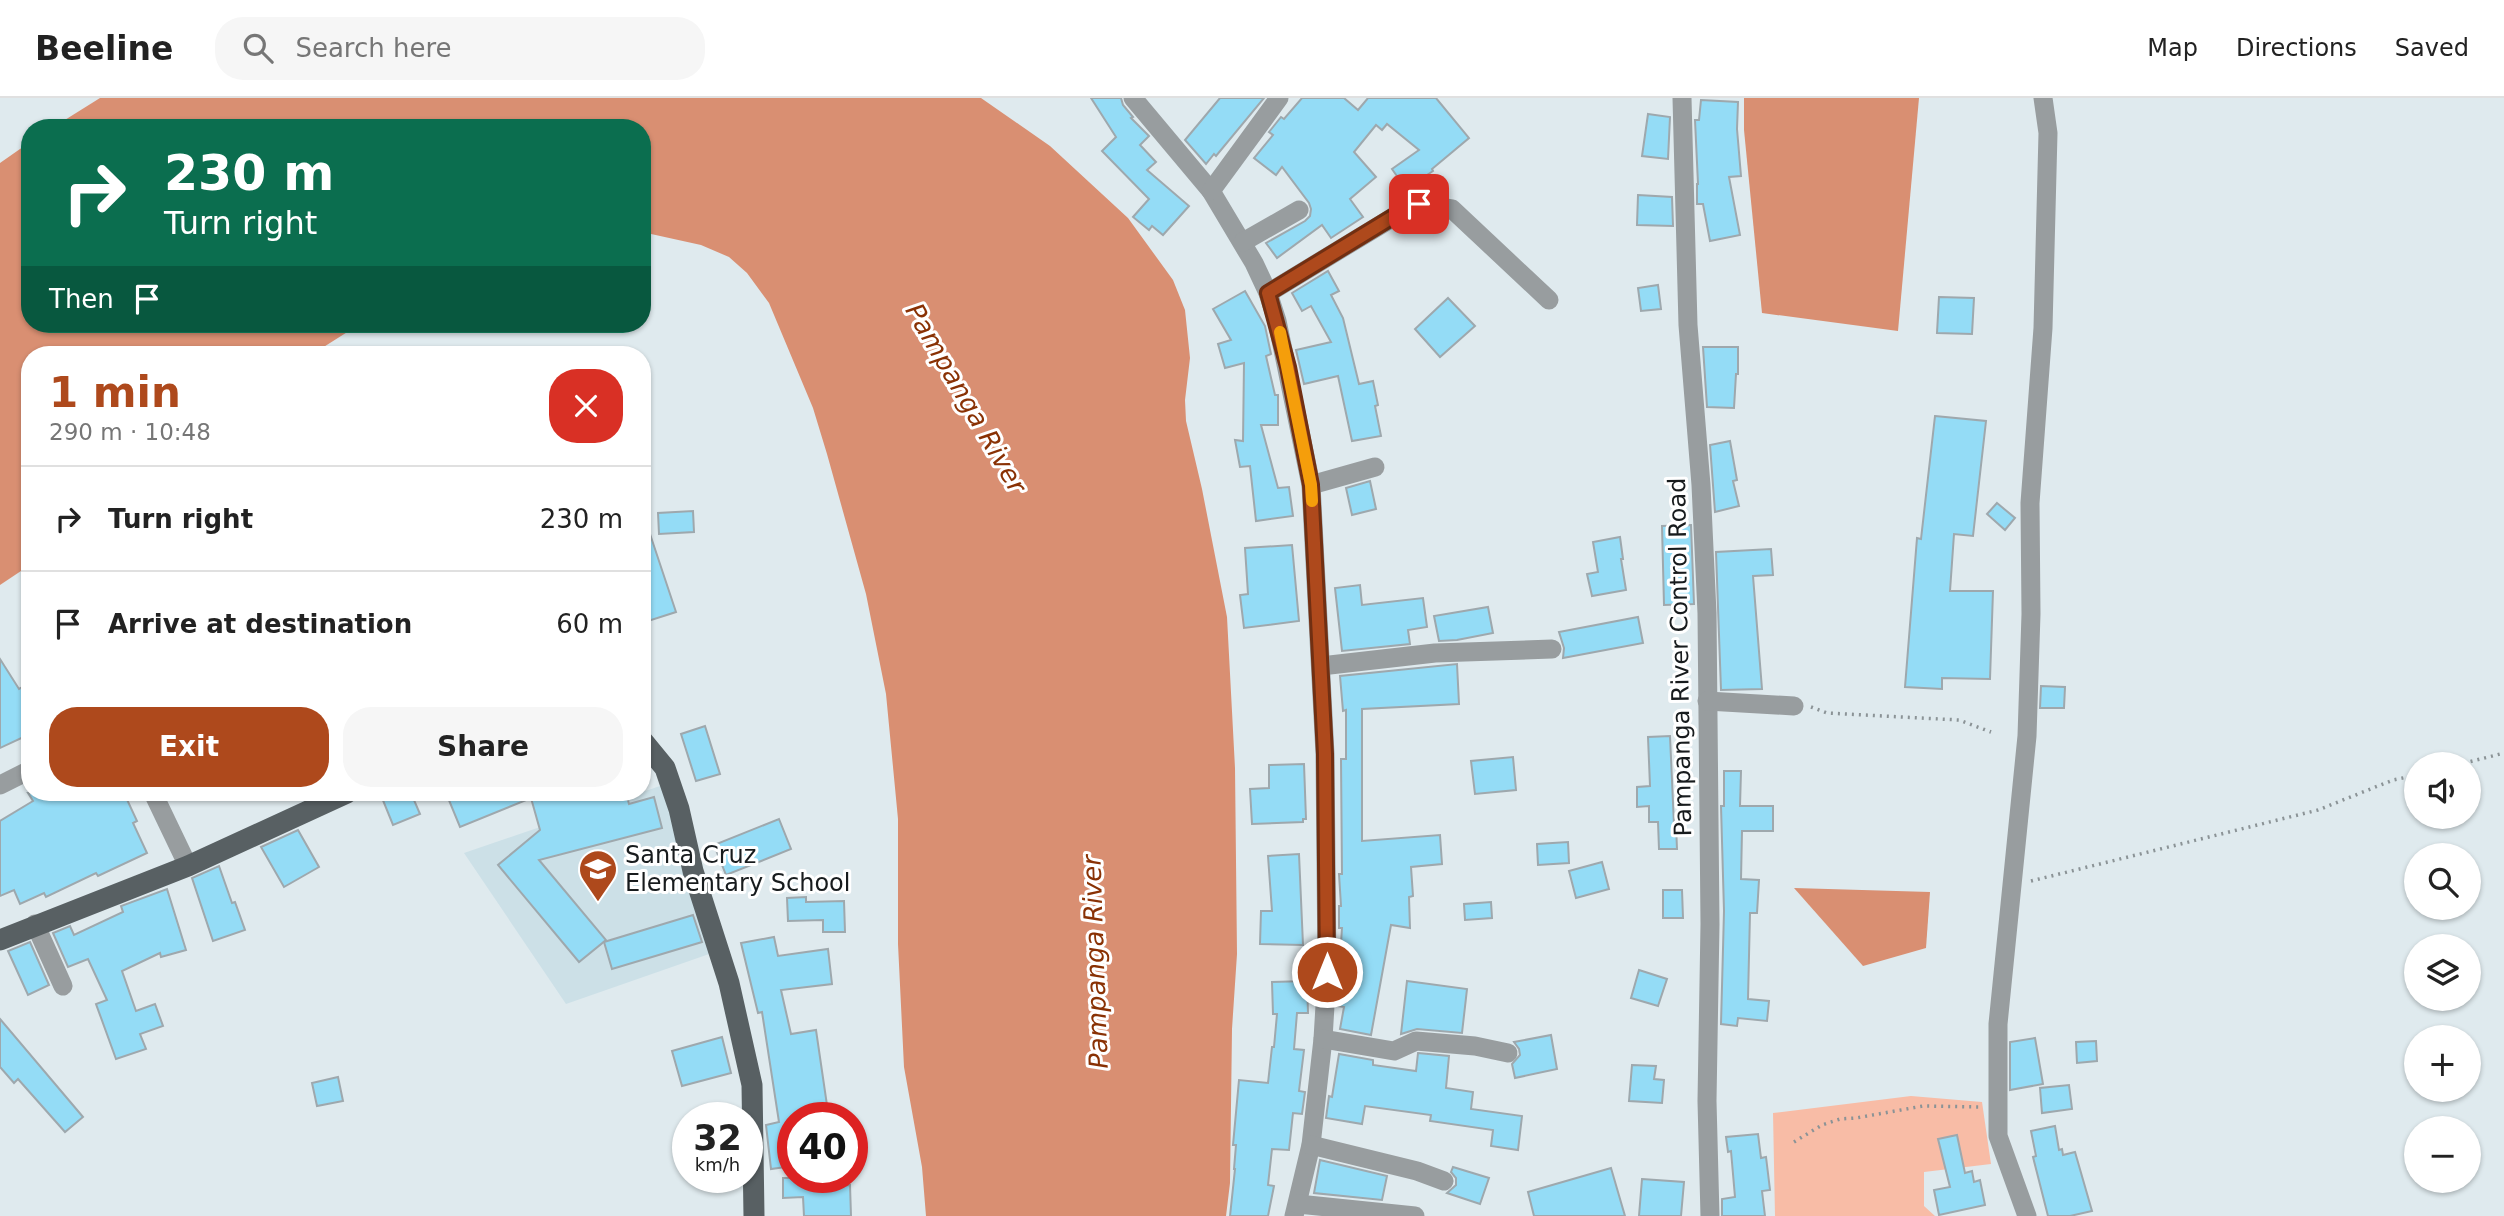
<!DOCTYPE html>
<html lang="en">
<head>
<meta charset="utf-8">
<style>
  :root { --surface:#fff; --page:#f6f6f6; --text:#222; --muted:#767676; --line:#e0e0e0; --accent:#ae491c }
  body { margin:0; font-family:"DejaVu Sans",sans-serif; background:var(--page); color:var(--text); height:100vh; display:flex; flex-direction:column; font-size:26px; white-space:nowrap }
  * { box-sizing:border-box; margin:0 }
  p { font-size:23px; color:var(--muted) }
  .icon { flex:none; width:38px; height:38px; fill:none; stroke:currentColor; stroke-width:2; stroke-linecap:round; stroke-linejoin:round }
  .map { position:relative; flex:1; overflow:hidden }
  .drawer { position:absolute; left:21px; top:248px; width:630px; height:455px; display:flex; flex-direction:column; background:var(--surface); border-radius:28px; box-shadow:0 2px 5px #0004 }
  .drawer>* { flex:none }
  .banner { position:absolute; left:21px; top:21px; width:630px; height:214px; border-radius:28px; box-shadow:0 2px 5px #0004; background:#0b6e4f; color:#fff; overflow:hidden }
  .buttons { position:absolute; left:2404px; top:654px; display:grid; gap:14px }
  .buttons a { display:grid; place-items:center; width:77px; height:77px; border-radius:50%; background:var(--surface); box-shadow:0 2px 5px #0004; font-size:35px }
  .speed { position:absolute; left:672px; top:1004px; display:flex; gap:14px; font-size:35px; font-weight:700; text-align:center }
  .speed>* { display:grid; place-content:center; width:91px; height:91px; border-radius:50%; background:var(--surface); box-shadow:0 2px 5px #0004; line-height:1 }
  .speed small { font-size:18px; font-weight:400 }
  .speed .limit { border:10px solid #d22; background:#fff; color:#111 }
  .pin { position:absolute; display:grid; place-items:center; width:60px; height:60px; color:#fff; margin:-30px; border-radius:14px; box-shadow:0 4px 10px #0006 }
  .me { position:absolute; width:77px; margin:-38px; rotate:0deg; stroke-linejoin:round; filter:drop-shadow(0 0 5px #0008) }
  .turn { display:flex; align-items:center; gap:24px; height:147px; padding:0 28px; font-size:32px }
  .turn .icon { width:91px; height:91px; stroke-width:2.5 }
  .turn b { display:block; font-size:49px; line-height:60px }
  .then { display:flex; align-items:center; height:66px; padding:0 28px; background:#0003; gap:14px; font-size:26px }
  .round { display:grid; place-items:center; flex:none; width:74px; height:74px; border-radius:28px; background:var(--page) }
  .overview { display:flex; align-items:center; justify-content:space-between; height:119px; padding:0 28px }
  h1 { font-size:42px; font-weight:800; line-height:52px; color:var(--accent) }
  .cta { display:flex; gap:14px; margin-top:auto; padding:14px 28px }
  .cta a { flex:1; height:80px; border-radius:28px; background:var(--accent); color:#fff; font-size:28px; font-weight:800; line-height:80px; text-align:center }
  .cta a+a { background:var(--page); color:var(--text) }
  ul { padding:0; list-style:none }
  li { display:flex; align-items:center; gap:21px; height:105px; padding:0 28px; border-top:2px solid var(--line) }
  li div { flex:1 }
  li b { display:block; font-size:26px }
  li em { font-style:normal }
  header { display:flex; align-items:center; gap:42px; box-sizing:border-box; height:98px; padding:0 35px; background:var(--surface); border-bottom:2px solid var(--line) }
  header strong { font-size:33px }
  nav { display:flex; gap:38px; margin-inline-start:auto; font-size:24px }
  .search { width:490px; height:63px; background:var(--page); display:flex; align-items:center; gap:18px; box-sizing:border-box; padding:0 24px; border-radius:28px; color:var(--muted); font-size:26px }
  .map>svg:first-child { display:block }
  .built { fill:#cce0e7 }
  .green { fill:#f8bca6 }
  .water { fill:#d98f72 }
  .building { fill:#94dcf6; stroke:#9ea8ad; stroke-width:2 }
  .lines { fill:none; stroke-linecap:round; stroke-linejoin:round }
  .path { stroke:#8b9396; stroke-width:3.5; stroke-dasharray:2 5; stroke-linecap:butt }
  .minor { stroke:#989d9f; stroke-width:19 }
  .major { stroke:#586063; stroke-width:21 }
  .route-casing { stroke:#712f12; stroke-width:18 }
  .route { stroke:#ae491c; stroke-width:12 }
  .slow { stroke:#f59e0b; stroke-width:12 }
  .labels { text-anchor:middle; stroke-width:6; stroke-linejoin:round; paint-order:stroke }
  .street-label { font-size:24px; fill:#171b1d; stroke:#fff }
  .poi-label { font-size:24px; fill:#171b1d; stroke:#fff; text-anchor:start }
  .water-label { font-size:26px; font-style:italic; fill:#893104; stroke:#fff }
</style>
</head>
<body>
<header>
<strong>Beeline</strong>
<div class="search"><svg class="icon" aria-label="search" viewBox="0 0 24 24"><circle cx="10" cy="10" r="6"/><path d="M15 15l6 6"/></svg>Search here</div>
<nav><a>Map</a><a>Directions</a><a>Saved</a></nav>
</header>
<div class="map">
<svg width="2504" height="1118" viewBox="0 0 2504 1118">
  <rect width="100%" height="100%" fill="#dfeaee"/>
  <path class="built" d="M663 687 712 855 566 906 464 755Z"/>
  <path class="green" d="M1911 998 1982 1004 1991 1066 1924 1074V1108L1935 1118H1775L1773 1015Z"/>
  <g class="water">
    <path d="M100 0H981L1050 48 1128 120 1173 182 1185 212 1190 260 1185 302 1186 323 1202 391 1227 519 1235 670 1237 856 1232 931 1230 1085 1226 1118H926L922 1069 904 969 898 846V721L886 596 866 496 827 356 813 310 769 205 747 175 729 159 701 147 642 134V30H52Z"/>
    <path d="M1744 0H1919L1898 233 1762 215 1744 32Z"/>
    <path d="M30 44V226H360L311 257H30V467L0 487V65Z"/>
    <path d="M1794 790 1930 794 1926 850 1863 868Z"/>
  </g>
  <g class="building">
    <path d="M1091 0H1121L1123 7 1133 19 1131 20 1149 38 1140 47 1156 64 1147 72 1189 108 1163 137 1152 128 1149 132 1133 119 1149 101 1102 53 1116 39Z"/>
    <path d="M1220 0H1264L1216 58 1214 56 1206 66 1185 42Z"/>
    <path d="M1302 0H1344L1358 12 1368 0H1436L1469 40 1432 71 1433 73 1406 91 1392 71 1419 52 1387 26 1382 32 1376 27 1354 54 1376 79 1350 101 1363 119 1331 140 1322 127 1277 160 1266 145 1305 123 1310 118 1311 111 1309 105 1282 69 1276 77 1254 60 1273 37 1269 34 1281 19 1284 21Z"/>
    <path d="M1701 2 1738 4 1737 31 1741 78 1729 79 1740 137 1710 143 1703 106H1697V86H1698L1695 22H1699Z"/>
    <path d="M1648 16 1670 19 1668 61 1642 58Z"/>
    <path d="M1638 97 1672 99 1673 128 1637 127Z"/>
    <path d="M1328 173 1339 193 1331 197 1343 220 1359 286 1373 283 1378 307 1375 308 1381 338 1352 343 1338 278 1304 286 1296 252 1331 244 1311 208 1302 213 1292 195Z"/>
    <path d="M1658 187 1661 211 1641 213 1638 190Z"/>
    <path d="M1245 193 1265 228 1271 256 1266 258 1275 297H1278V327H1261L1278 390 1289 389 1293 418 1256 423 1250 368 1240 369 1235 342 1243 343 1244 265 1225 270 1218 246 1231 242 1213 211Z"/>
    <path d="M1939 199 1974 200 1972 236 1937 235Z"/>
    <path d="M1448 200 1475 228 1440 259 1415 231Z"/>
    <path d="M1703 249H1738V276H1736L1734 310 1707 309Z"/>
    <path d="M1935 318 1986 323 1973 438 1954 436 1950 493H1993L1990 581 1942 580V591L1905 589 1917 440 1921 441Z"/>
    <path d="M1730 343 1737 382 1733 383 1739 408 1715 414 1710 347Z"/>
    <path d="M1370 383 1376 411 1352 417 1346 390Z"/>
    <path d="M1997 405 2015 420 2005 432 1987 416Z"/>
    <path d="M693 413 694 434 659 436 658 415Z"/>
    <path d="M645 421 676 514 642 525V422Z"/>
    <path d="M1691 427 1694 506 1664 507 1662 428Z"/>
    <path d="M1620 439 1623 461H1621L1626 492 1592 498 1587 476 1598 474 1593 444Z"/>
    <path d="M1292 447 1299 523 1244 530 1240 497 1248 496 1245 450Z"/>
    <path d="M1771 451 1773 477 1753 478 1762 591 1721 592 1716 454Z"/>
    <path d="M1360 487 1362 507 1423 500 1427 529 1408 532 1410 546 1342 553 1335 490Z"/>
    <path d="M1488 509 1493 535 1457 542 1439 543 1434 518Z"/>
    <path d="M1638 519 1643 545 1563 560 1564 550 1559 534Z"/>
    <path d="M0 561 19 591 30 585V636L0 650Z"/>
    <path d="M1457 566 1459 606 1362 611V743L1440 737 1442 766 1411 769 1413 798 1409 799 1410 830 1391 827 1371 937 1340 931 1344 909 1337 908 1342 830H1339V808H1341L1339 776H1342L1341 661H1346V612L1343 613 1340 578Z"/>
    <path d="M2041 588 2065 589 2064 610H2040Z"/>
    <path d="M705 628 720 676 696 683 681 636Z"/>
    <path d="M1670 638 1674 727H1676L1677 751H1659L1658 724H1649V708L1637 709V689L1650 688 1648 639Z"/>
    <path d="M1513 659 1516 692 1475 696 1471 663Z"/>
    <path d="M1304 666 1306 721H1303V724L1252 726 1250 691 1269 690V667Z"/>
    <path d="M1724 673H1741L1740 708H1773V733H1742L1741 781 1759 782 1757 815H1750L1748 901 1769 903 1767 923 1738 920 1737 928 1721 926 1724 813 1721 708H1724Z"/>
    <path d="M28 695H124L137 723 133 725 147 755 98 778 96 775 46 799 44 795 20 806 14 792 0 798V723L33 703Z"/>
    <path d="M380 695H411L420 716 393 727Z"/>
    <path d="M446 695H626L629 706 654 699 662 730 539 762 606 842 579 864 498 767 540 732 531 700 460 729Z"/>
    <path d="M779 721 791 751 726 777 714 747Z"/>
    <path d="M298 732 319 769 284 789 261 749Z"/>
    <path d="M1568 744 1569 765 1538 767 1537 746Z"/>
    <path d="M1299 756 1303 847 1260 846 1261 813H1272L1268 758Z"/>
    <path d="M1602 764 1609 791 1576 800 1569 773Z"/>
    <path d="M219 768 232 805 235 804 245 832 213 843 192 780Z"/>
    <path d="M167 791 186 852 161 859 160 855 122 873 136 913 155 906 163 928 140 936 146 951 116 961 96 906 107 902 88 861 68 869 53 835 70 828 74 837 123 814 121 808Z"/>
    <path d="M1663 792H1682L1683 820H1663Z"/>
    <path d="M806 799V804L844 803 845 834H823V822L788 823 787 800Z"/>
    <path d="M1491 804 1492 820 1465 822 1464 806Z"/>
    <path d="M693 817 702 844 612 871 604 844Z"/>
    <path d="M774 839 778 858 828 851 832 886 781 892 791 936 816 932 828 1014 816 1016 817 1020H793V1068L771 1071 766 1027 779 1024 762 914 758 915 741 845Z"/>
    <path d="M30 844 49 887 28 897 8 853Z"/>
    <path d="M1639 872 1667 881 1658 908 1631 900Z"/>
    <path d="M1307 883 1308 915H1297L1294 951 1304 952 1299 993 1305 994 1302 1016 1293 1015 1289 1052 1272 1051 1268 1087 1274 1088 1268 1118H1230L1235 1071H1234L1236 1047H1233L1239 982 1268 985 1272 949H1274L1277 916H1273L1272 884Z"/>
    <path d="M1407 883 1467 891 1462 935 1417 931 1401 936Z"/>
    <path d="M0 921 83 1019 65 1034 18 981 14 985 0 969Z"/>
    <path d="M1551 937 1557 971 1515 980 1512 966 1520 957 1519 951 1514 944Z"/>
    <path d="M722 939 731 975 682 988 672 953Z"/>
    <path d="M2035 940 2043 986 2010 992V944Z"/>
    <path d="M2096 943 2097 963 2077 965 2076 944Z"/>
    <path d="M1418 955 1449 958 1446 990 1473 994 1471 1011 1522 1018 1518 1052 1491 1048 1493 1032 1430 1023 1431 1017 1365 1008 1362 1026 1326 1020 1329 998 1332 999 1339 956 1373 962V967L1416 973Z"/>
    <path d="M1632 967 1656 968 1654 981 1664 982 1662 1005 1629 1003Z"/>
    <path d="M338 979 343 1003 317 1008 312 985Z"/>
    <path d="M2069 987 2072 1011 2042 1015 2040 990Z"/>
    <path d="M2055 1028 2059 1052 2062 1051 2063 1057 2075 1054 2092 1113 2070 1118H2048L2033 1059 2036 1058 2031 1033Z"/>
    <path d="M1758 1036 1761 1060 1766 1059 1770 1092 1762 1093 1765 1118H1722V1101L1735 1099 1731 1053 1728 1054 1726 1039Z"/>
    <path d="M1957 1037 1965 1075 1972 1073 1974 1084 1980 1082 1985 1107 1939 1117 1934 1092 1950 1089 1938 1041Z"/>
    <path d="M1320 1062 1387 1078 1382 1102 1314 1095Z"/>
    <path d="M1453 1069 1489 1080 1480 1106 1447 1095 1456 1087V1080L1451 1074Z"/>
    <path d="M1611 1070 1625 1118H1534L1528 1094Z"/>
    <path d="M783 1080H820L821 1088 850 1087 851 1118H804L803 1099 783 1100Z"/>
    <path d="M1642 1081 1684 1084 1681 1118H1639Z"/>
  </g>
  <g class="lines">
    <g class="path">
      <path d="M1811 609 1827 615 1959 622 1991 634"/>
      <path d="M2457 667 2504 655"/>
      <path d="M2031 783 2318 712 2393 682 2417 677"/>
      <path d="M1794 1044 1822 1027 1840 1021 1856 1020 1923 1008 1981 1009"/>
    </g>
    <g class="minor">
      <path d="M1133 0 1211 93 1254 165 1268 195 1277 223 1311 387 1325 656 1327 874 1323 941 1311 1047 1294 1118"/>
      <path d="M1682 0 1688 227 1701 387 1707 515 1710 826 1707 1003 1710 1118"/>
      <path d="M1211 93 1279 0"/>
      <path d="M1243 144 1299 112"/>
      <path d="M1268 195 1410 109 1419 106 1452 111 1549 202"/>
      <path d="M1311 387 1375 369"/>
      <path d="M1321 568 1435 555 1552 551"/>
      <path d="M1707 603 1794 608"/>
      <path d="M0 687 30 672"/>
      <path d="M153 695 188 768"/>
      <path d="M35 826 63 888"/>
      <path d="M1323 941 1394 953 1416 943 1475 948 1508 955"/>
      <path d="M1311 1047 1417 1073 1444 1083"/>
      <path d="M1298 1106 1415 1118"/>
      <path d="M2027 1118 1998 1038V926L2027 638 2031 516 2030 405 2043 230 2048 35 2043 0"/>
    </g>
    <g class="major">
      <path d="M642 642 665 670 679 711 693 773 729 885 752 987 754 1118"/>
      <path d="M0 842 188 768 347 695"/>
    </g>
  </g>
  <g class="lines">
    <defs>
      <path id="route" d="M1327 874 1325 656 1311 387 1288 269 1268 195 1409 109 1419 106"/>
    </defs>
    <use href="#route" class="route-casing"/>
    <use href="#route" class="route"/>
    <path class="slow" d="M1280 234 1311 387 1312 403"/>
  </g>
  <defs>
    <symbol id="school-pin" viewBox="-11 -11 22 30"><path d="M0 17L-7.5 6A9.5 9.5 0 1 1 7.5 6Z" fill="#ae491c" stroke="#fff"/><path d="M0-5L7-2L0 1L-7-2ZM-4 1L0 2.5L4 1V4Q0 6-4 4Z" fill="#fff"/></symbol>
  </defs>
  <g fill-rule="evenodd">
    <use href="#school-pin" x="576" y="749" width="44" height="60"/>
  </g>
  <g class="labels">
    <g class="street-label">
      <text transform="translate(1680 559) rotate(-91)" y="8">Pampanga River Control Road</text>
    </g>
    <g class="poi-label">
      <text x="625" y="765">Santa Cruz<tspan x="625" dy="28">Elementary School</tspan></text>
    </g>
    <g class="water-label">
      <text transform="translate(966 300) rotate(60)" y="9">Pampanga River</text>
      <text transform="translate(1095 864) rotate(-92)" y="9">Pampanga River</text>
    </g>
  </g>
</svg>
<div class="buttons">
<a><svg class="icon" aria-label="sound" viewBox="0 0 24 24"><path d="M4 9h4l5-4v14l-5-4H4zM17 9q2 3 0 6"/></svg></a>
<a><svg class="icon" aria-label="search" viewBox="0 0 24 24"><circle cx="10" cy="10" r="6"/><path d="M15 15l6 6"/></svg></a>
<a><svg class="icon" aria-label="layers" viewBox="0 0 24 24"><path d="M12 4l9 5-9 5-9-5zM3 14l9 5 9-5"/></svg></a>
<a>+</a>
<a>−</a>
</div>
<div class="speed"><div>32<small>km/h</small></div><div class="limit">40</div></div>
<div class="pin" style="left:1419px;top:106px;background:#d93025"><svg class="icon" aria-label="arrive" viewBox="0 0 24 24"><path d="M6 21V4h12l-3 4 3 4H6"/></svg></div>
<svg class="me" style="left:1327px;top:874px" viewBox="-20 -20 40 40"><circle r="17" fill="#ae491c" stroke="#fff" stroke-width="3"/><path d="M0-11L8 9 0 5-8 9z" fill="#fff"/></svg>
<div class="banner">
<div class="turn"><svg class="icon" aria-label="right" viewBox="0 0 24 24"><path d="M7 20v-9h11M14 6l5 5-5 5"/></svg><div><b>230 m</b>Turn right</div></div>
<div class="then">Then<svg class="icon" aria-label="arrive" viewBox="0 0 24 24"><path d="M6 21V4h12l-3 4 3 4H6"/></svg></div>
</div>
<section class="drawer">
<div class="overview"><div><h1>1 min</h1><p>290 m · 10:48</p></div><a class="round" style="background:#d93025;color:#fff"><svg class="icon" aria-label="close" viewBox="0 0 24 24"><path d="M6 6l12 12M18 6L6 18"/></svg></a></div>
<ul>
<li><svg class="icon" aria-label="right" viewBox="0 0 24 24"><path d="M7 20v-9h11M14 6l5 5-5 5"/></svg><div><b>Turn right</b></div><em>230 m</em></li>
<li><svg class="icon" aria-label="arrive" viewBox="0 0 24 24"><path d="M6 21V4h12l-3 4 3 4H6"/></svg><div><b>Arrive at destination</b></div><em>60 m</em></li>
</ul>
<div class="cta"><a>Exit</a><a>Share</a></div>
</section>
</div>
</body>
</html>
